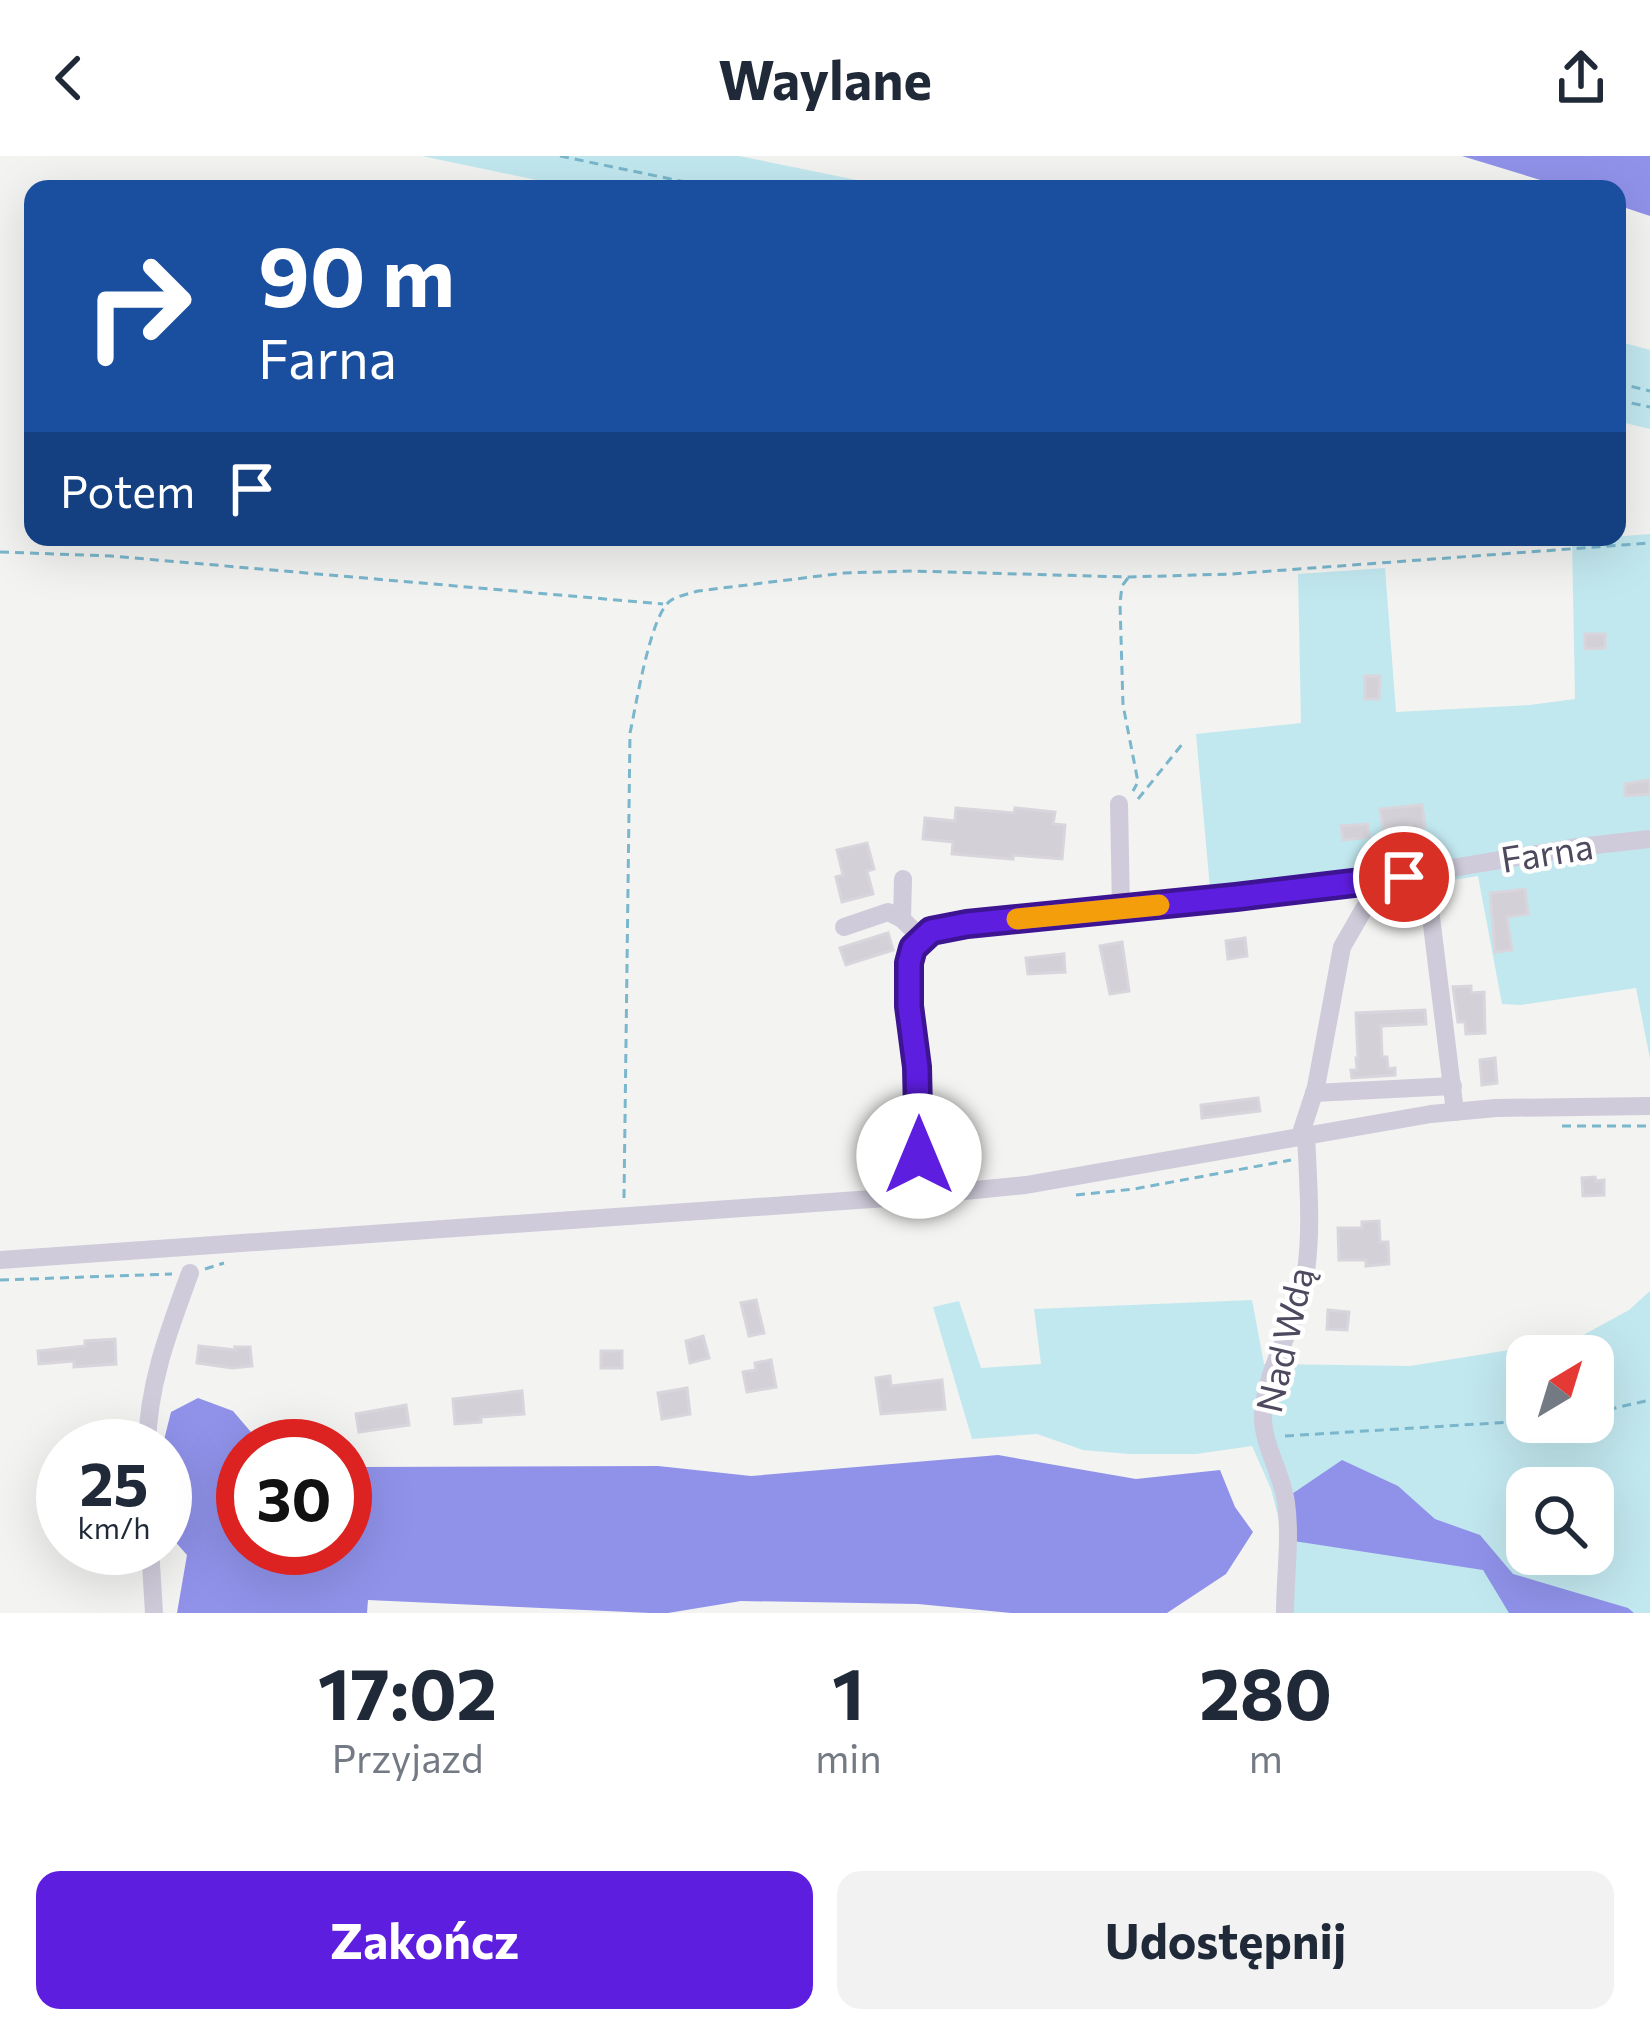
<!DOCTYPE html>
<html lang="pl">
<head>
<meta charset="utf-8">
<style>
  :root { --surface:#fff; --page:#f2f2f3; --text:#1f2937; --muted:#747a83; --accent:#5e1ee0 }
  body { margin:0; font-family:Commissioner,sans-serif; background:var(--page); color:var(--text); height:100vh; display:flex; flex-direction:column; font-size:45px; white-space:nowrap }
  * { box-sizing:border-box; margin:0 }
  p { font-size:39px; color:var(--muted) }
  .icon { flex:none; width:66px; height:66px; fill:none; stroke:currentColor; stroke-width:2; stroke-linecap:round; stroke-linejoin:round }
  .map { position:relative; height:1457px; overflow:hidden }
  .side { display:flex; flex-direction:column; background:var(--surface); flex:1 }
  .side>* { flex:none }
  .guide { position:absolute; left:24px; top:24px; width:1602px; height:366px; border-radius:24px; box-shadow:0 12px 48px #0002; background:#1a4fa0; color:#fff; overflow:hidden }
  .needle { width:78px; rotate:38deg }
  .fabs { position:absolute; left:1506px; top:1179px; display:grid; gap:24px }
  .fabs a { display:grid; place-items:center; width:108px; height:108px; border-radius:24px; background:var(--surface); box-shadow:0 12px 48px #0002; font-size:60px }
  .speed { position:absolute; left:36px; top:1263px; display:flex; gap:24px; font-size:60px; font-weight:700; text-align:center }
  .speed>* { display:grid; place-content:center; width:156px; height:156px; border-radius:50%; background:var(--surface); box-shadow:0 12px 48px #0002; line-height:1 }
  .speed small { font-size:30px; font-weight:400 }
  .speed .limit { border:18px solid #d22; background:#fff; color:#111 }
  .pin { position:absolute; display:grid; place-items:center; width:102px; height:102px; color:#fff; margin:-51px; border:6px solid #fff; border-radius:50%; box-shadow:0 3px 12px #0007 }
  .me { position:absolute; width:132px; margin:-66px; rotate:0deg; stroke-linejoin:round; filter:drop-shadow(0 0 9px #0008) }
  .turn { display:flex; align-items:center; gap:42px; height:252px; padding:0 36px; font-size:54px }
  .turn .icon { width:156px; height:156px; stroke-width:2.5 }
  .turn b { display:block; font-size:84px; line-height:102px }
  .then { display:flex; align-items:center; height:114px; padding:0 36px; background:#0003; gap:24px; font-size:45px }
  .eta { display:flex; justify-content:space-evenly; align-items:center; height:204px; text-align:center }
  .eta b { font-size:72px; font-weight:700; line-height:84px }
  .cta { display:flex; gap:24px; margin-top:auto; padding:24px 36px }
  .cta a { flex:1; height:138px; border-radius:24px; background:var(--accent); color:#fff; font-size:48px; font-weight:700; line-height:138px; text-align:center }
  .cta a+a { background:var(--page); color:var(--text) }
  header { display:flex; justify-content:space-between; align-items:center; height:156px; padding:0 36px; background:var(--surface); font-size:54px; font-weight:700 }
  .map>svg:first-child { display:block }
  .green { fill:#c2e8ef; fill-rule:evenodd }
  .water { fill:#9092ea }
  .building { fill:#d4d0d8; stroke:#d8d5dc; stroke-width:3 }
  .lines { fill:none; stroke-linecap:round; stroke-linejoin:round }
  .path { stroke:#7ab6cc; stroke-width:3; stroke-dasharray:9 6; stroke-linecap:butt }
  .minor { stroke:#cfcbda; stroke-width:18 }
  .route-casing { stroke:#3d1492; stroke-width:30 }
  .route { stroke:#5e1ee0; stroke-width:21 }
  .slow { stroke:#f59e0b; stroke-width:21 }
  .labels { text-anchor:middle; stroke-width:9; stroke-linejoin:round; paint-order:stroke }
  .street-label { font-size:36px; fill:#4e495e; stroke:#fff }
</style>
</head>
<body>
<header><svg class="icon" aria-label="back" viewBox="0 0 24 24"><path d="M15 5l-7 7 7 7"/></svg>Waylane<svg class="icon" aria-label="share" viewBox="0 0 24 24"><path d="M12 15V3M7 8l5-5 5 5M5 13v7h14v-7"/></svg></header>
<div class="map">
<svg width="1650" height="1457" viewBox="0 0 1650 1457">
  <rect width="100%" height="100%" fill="#f3f3f1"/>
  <g class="green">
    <path d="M422 0H739L901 33H579Z"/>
    <path d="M1617 185 1650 194V273L1617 265Z"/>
    <path d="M1650 378V903L1636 832 1521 849 1502 848 1478 720 1341 742 1212 754 1196 578 1301 567 1298 418 1385 412 1396 556 1530 549 1575 543 1572 384Z"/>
    <path d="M1650 1135V1457H1278L1282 1376 1271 1333 1252 1290 1196 1298H1129L1083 1294 1037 1278 972 1283 933 1151 959 1145 981 1212 1041 1208 1034 1153 1252 1144 1264 1208 1410 1210 1576 1183 1629 1154ZM1527 1200H1593V1266H1527ZM1527 1332H1593V1398H1527Z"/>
  </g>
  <g class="water">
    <path d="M1462 0H1650V60L1617 49V33H1570Z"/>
    <path d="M198 1242 233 1255 261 1288 270 1290H243V1392H345V1307L364 1311 658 1310 751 1320 998 1299 1136 1323 1220 1314 1235 1351 1253 1376 1226 1418 1167 1457H1011L918 1448 741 1445 668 1457H650L368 1444 367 1457H177L187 1399 172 1382 177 1325 163 1288 171 1256Z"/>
    <path d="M1342 1304 1398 1330 1435 1363 1480 1379 1513 1418 1628 1452 1634 1457H1509L1483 1414 1287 1384 1286 1342Z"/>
  </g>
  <g class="building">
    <path d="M1585 478H1605V492L1585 493Z"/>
    <path d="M1365 520H1380L1379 543H1365Z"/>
    <path d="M1649 624 1650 638 1625 640V628Z"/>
    <path d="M1422 649 1425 671 1411 673V669L1383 672 1380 653Z"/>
    <path d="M956 652 1014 657 1015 652 1055 656 1053 668 1065 669 1062 703 1013 699V703L952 698 953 686 923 683 925 662 955 665Z"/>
    <path d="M1368 668 1369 681 1343 684 1341 670Z"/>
    <path d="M867 687 874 713 867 715 873 738 842 746 836 721 843 719 837 694Z"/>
    <path d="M1525 733 1528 758 1507 761 1512 794 1495 796 1490 737Z"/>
    <path d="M888 777 893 794 846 809 840 792Z"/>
    <path d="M1245 782 1247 800 1228 803 1226 785Z"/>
    <path d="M1122 786 1129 835 1110 838 1100 790Z"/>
    <path d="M1064 798 1065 816 1028 818 1026 802Z"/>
    <path d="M1471 830V837L1484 836 1485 877 1466 878 1465 866H1458L1453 831Z"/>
    <path d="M1425 854 1426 868 1381 870 1382 901H1387L1388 913 1395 912V919L1352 922 1351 914H1357L1356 902H1358L1356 857Z"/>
    <path d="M1495 902 1497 927 1482 929 1480 904Z"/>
    <path d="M1258 942 1260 955 1202 962 1201 949Z"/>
    <path d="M1595 1021 1596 1025 1604 1024V1039L1583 1040 1582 1022Z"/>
    <path d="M1379 1065 1380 1086H1388L1389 1108 1366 1110V1104H1339L1338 1072H1362V1066Z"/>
    <path d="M756 1144 764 1177 749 1180 741 1147Z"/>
    <path d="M1328 1154 1349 1156 1347 1174 1327 1173Z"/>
    <path d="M703 1180 709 1202 690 1207 686 1185Z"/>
    <path d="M115 1183 116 1208 74 1211V1205L39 1208 38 1195 85 1190V1185Z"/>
    <path d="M199 1190 236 1194 235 1191H250L252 1210 232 1212 197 1207Z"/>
    <rect x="601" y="1195" width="21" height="17"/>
    <path d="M771 1204 776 1231 747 1236 743 1216 756 1214 755 1207Z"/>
    <path d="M890 1220 891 1230 942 1224 945 1253 881 1258 876 1222Z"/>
    <path d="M687 1232 690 1258 662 1263 658 1237Z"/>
    <path d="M522 1235 524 1258 481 1261V1266L455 1268 453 1243Z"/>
    <path d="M406 1249 409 1269 359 1276 356 1258Z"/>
  </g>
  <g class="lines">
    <g class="path">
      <path d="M560 0 719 33"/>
      <path d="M1617 227 1650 235"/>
      <path d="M1617 244 1650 251"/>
      <path d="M0 396 111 400 663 448"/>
      <path d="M1128 422 1122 430 1120 447 1123 549 1138 626 1133 635"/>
      <path d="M1138 643 1184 586"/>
      <path d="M1562 970H1650"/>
      <path d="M1076 1039 1134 1033 1291 1004"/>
      <path d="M624 1042 630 577C636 550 650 460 670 445 677 440 688 438 698 435L844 417 912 415 1129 421 1231 418 1650 387"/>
      <path d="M205 1113 224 1107"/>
      <path d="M0 1124 172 1118"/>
      <path d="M1593 1257 1650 1244"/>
      <path d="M1285 1280 1527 1265"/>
    </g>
    <g class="minor">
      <path d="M1119 648 1121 752"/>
      <path d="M1429 717 1431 761 1455 956"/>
      <path d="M902 763 903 723"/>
      <path d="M844 771 888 756 902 763 921 782"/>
      <path d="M1314 937 1453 930"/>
      <path d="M1300 980 1316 931 1342 791 1380 725"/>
      <path d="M915 1040C919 999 920 959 918 918 916 883 898 829 912 796 922 773 945 771 967 768L1351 729 1578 691 1650 683"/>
      <path d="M0 1104 915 1040 1026 1029 1431 958 1496 952 1650 950"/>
      <path d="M147 1290C148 1228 169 1174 190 1117"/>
      <path d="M150 1392 154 1457"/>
      <path d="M1285 1457C1285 1421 1291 1383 1286 1347 1282 1316 1262 1289 1263 1258 1266 1212 1295 1171 1304 1126 1313 1083 1308 1024 1306 979"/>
    </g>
  </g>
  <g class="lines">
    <defs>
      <path id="route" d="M919 1000 917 911 909 850V807L913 792 931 775 967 768 1236 741 1404 721"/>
    </defs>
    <use href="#route" class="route-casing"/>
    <use href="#route" class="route"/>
    <path class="slow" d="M1017 763 1159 749"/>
  </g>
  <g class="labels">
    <g class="street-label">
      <text transform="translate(1547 697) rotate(-9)" y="13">Farna</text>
      <text transform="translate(1285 1184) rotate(-77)" y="13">Nad Wdą</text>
    </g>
  </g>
</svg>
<div class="fabs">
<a><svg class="needle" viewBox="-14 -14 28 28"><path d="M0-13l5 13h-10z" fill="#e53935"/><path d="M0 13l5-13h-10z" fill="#747a83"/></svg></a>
<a><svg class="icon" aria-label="search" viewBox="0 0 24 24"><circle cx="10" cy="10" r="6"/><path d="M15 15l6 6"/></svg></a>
</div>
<div class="speed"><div>25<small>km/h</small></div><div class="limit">30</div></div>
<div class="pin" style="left:1404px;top:721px;background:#d93025"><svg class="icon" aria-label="arrive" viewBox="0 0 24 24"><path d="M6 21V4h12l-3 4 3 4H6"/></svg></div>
<svg class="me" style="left:919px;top:1000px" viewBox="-20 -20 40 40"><circle r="19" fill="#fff"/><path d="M0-13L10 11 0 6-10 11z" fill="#5e1ee0"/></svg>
<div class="guide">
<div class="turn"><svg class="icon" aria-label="right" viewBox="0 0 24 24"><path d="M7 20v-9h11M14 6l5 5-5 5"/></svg><div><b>90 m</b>Farna</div></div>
<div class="then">Potem<svg class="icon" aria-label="arrive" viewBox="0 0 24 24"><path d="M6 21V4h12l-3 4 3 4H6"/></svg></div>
</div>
</div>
<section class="side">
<div class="eta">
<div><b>17:02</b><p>Przyjazd</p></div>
<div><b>1</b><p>min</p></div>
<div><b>280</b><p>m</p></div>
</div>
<div class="cta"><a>Zakończ</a><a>Udostępnij</a></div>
</section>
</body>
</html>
